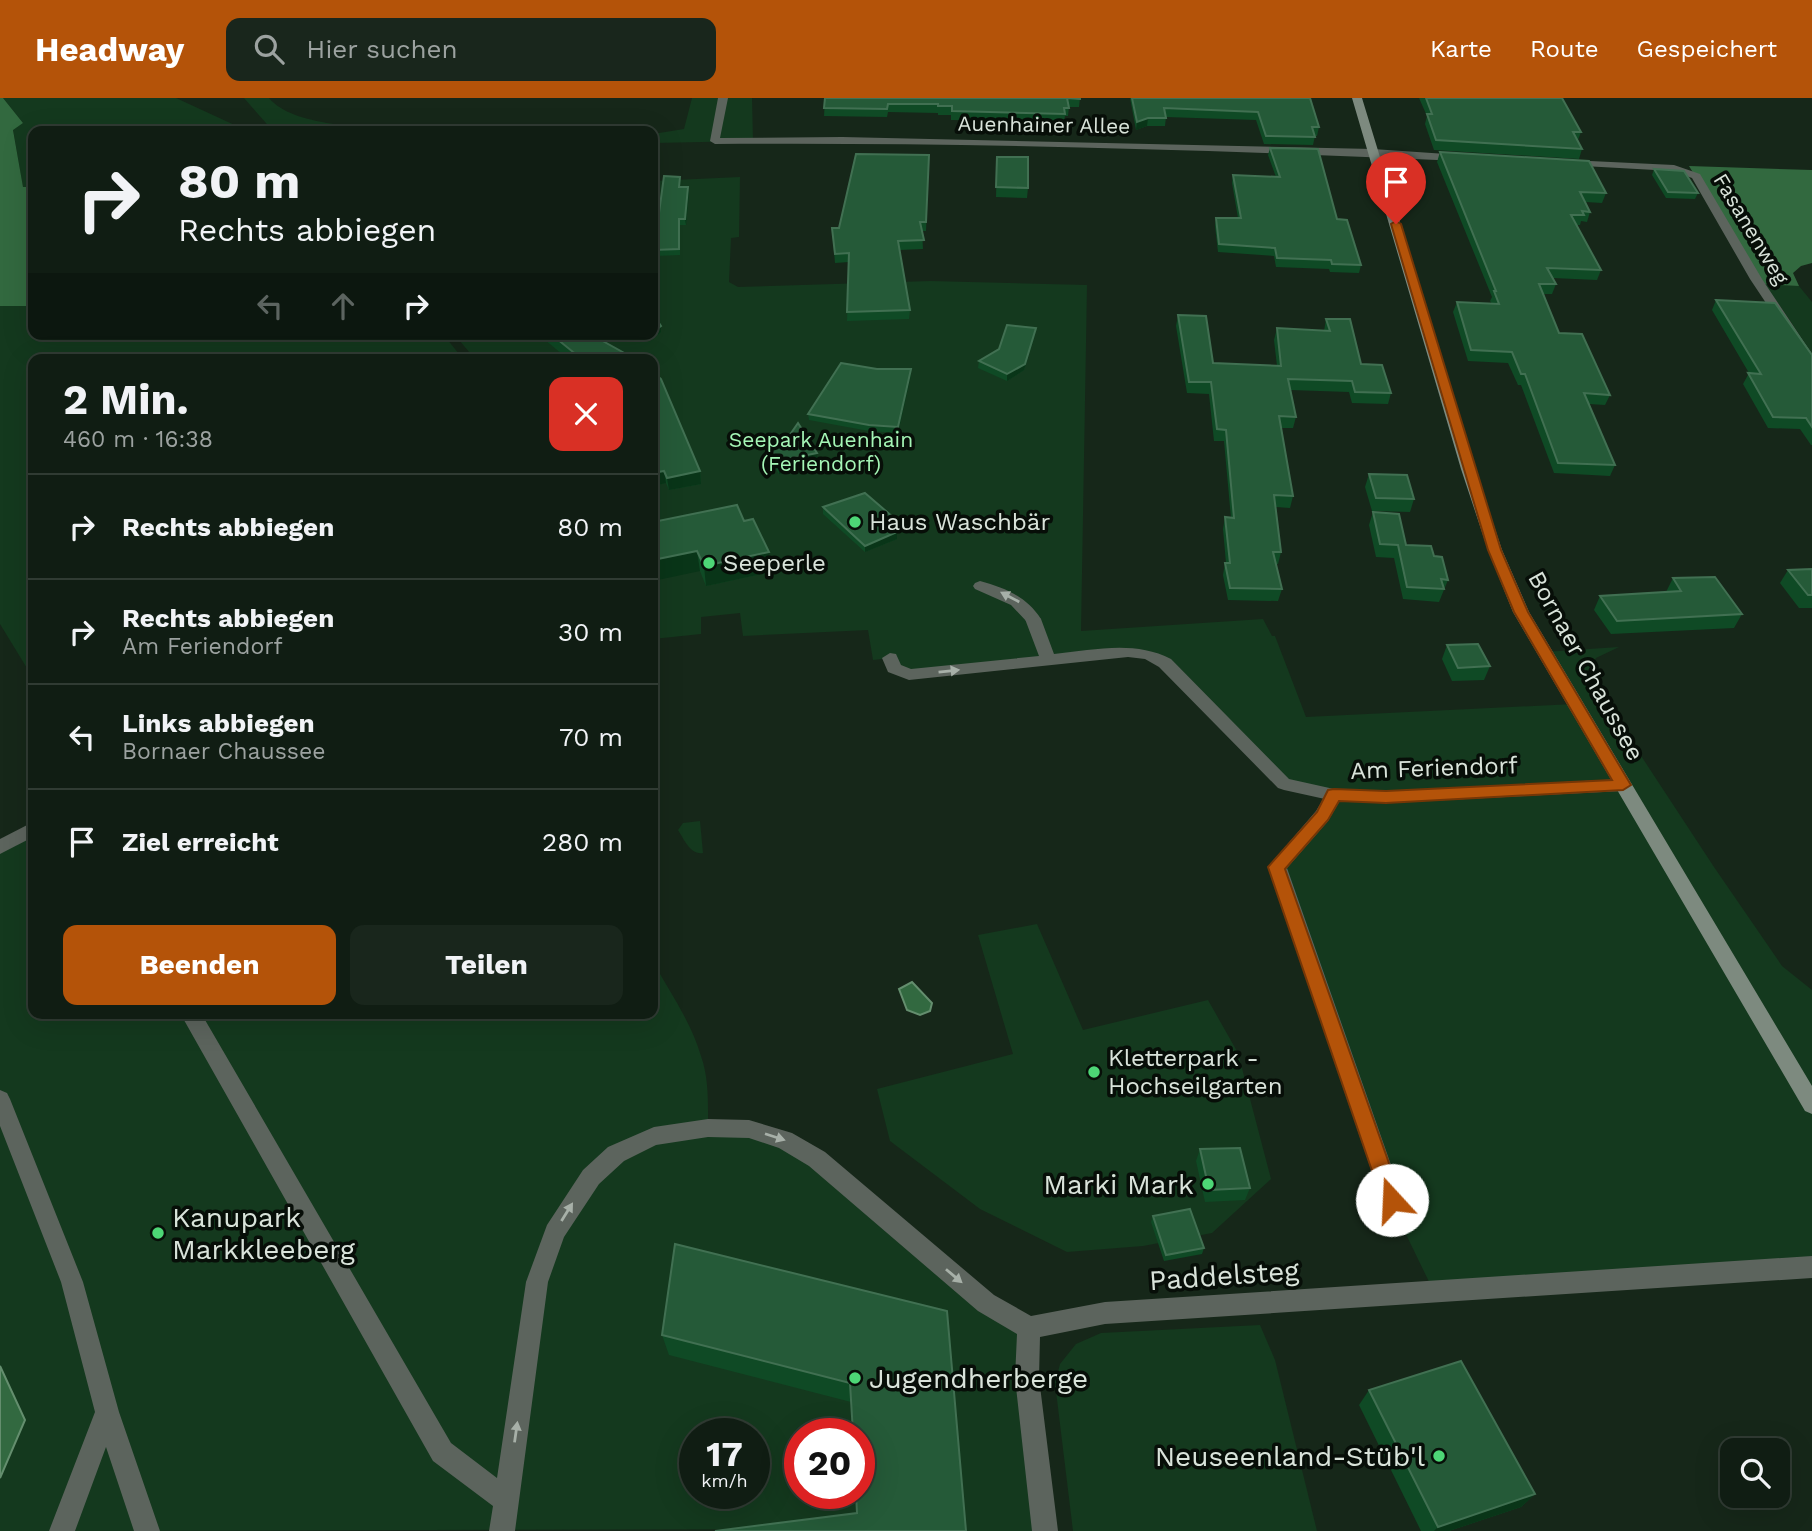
<!DOCTYPE html>
<html lang="de">
<head>
<meta charset="utf-8">
<style>
  :root { --surface:#101d13; --page:#19261c; --text:#f1f3f6; --muted:#9ca2a0; --line:#303b33; --accent:#b45309 }
  body { margin:0; font-family:"Work Sans",sans-serif; background:var(--page); color:var(--text); height:100vh; display:flex; flex-direction:column; font-size:26px; white-space:nowrap }
  * { box-sizing:border-box; margin:0 }
  p { font-size:23px; color:var(--muted) }
  .icon { flex:none; width:38px; height:38px; fill:none; stroke:currentColor; stroke-width:2; stroke-linecap:round; stroke-linejoin:round }
  .map { position:relative; flex:1; overflow:hidden }
  .drawer { position:absolute; left:28px; top:256px; width:630px; height:665px; display:flex; flex-direction:column; background:var(--surface); border-radius:14px; box-shadow:0 7px 28px #0002,0 0 0 2px var(--line) }
  .drawer>* { flex:none }
  .top-card { position:absolute; left:28px; top:28px; width:630px; height:214px; border-radius:14px; box-shadow:0 7px 28px #0002,0 0 0 2px var(--line); background:#101d13; color:var(--text); overflow:hidden }
  .tools { position:absolute; left:1720px; top:1340px; display:grid; gap:14px }
  .tools a { display:grid; place-items:center; width:70px; height:70px; border-radius:14px; background:var(--surface); box-shadow:0 7px 28px #0002,0 0 0 2px var(--line); font-size:35px }
  .speed { position:absolute; left:679px; top:1320px; display:flex; gap:14px; font-size:35px; font-weight:700; text-align:center }
  .speed>* { display:grid; place-content:center; width:91px; height:91px; border-radius:50%; background:var(--surface); box-shadow:0 7px 28px #0002,0 0 0 2px var(--line); line-height:1 }
  .speed small { font-size:18px; font-weight:400 }
  .speed .limit { border:10px solid #d22; background:#fff; color:#111 }
  .pin { position:absolute; display:grid; place-items:center; width:60px; height:60px; color:#fff; margin:-72px -30px; border-radius:50% 50% 50% 0; rotate:-45deg; box-shadow:0 0 7px #0007 }
  .pin .icon { rotate:45deg }
  .me { position:absolute; width:77px; margin:-38px; rotate:340deg; stroke-linejoin:round; filter:drop-shadow(0 0 5px #0008) }
  .turn { display:flex; align-items:center; gap:24px; height:147px; padding:0 35px; font-size:32px }
  .turn .icon { width:91px; height:91px; stroke-width:2.5 }
  .turn b { display:block; font-size:49px; line-height:60px }
  .lanes { display:flex; align-items:center; height:66px; padding:0 35px; background:#0003; justify-content:center; gap:35px; direction:ltr }
  .lanes .off { opacity:.35 }
  .round { display:grid; place-items:center; flex:none; width:74px; height:74px; border-radius:14px; background:var(--page) }
  .overview { display:flex; align-items:center; justify-content:space-between; height:119px; padding:0 35px }
  h1 { font-size:42px; font-weight:700; line-height:52px }
  .action { display:flex; gap:14px; margin-top:auto; padding:14px 35px }
  .action a { flex:1; height:80px; border-radius:14px; background:var(--accent); color:#fff; font-size:28px; font-weight:700; line-height:80px; text-align:center }
  .action a+a { background:var(--page); color:var(--text) }
  ul { padding:0; list-style:none }
  li { display:flex; align-items:center; gap:21px; height:105px; padding:0 35px; border-top:2px solid var(--line) }
  li div { flex:1 }
  li b { display:block; font-size:26px }
  li em { font-style:normal }
  header { display:flex; align-items:center; gap:42px; box-sizing:border-box; height:98px; padding:0 35px; background:var(--accent); color:#fff }
  header strong { font-size:33px }
  nav { display:flex; gap:38px; margin-inline-start:auto; font-size:24px }
  .search { width:490px; height:63px; background:var(--page); display:flex; align-items:center; gap:18px; box-sizing:border-box; padding:0 24px; border-radius:14px; color:var(--muted); font-size:26px }
  .map>svg:first-child { display:block }
  .green { fill:#14391e; fill-rule:evenodd }
  .forest { fill:#32693f }
  .water { fill:#326940; stroke:#648e6e; stroke-width:2 }
  .lines { fill:none; stroke-linecap:round; stroke-linejoin:round }
  .lane { fill:#5c645d; fill-rule:evenodd }
  .street { fill:#5c645d; fill-rule:evenodd }
  .secondary { fill:#7d8a7f; fill-rule:evenodd }
  .wall { fill:#0f4a25 }
  .shaded-wall { fill:#093518 }
  .building { fill:#255a38; stroke:#417052; stroke-width:2 }
  .oneway { fill:#a7b0a8 }
  .route { fill:#b45309; stroke:#753606; stroke-width:2 }
  .poi-dot { fill:#4dd676; stroke:#070e08; stroke-width:2.5 }
  .labels { text-anchor:middle; stroke-width:7; stroke-linejoin:round; paint-order:stroke }
  .far-street-label { font-size:21px; fill:#d9e3da; stroke:#070e08 }
  .far-park-label { font-size:21px; fill:#a5f6b6; stroke:#070e08 }
  .poi-label { font-size:24px; fill:#d9e3da; stroke:#070e08; text-anchor:start }
  .street-label { font-size:24px; fill:#d9e3da; stroke:#070e08 }
  .near-poi-label { font-size:28px; fill:#d9e3da; stroke:#070e08; text-anchor:end }
  .near-street-label { font-size:28px; fill:#d9e3da; stroke:#070e08 }
</style>
</head>
<body>
<header>
<strong>Headway</strong>
<div class="search"><svg class="icon" aria-label="search" viewBox="0 0 24 24"><circle cx="10" cy="10" r="6"/><path d="M15 15l6 6"/></svg>Hier suchen</div>
<nav><a>Karte</a><a>Route</a><a>Gespeichert</a></nav>
</header>
<div class="map">
<svg width="1812" height="1433" viewBox="0 0 1812 1433">
  <rect width="100%" height="100%" fill="#162719"/>
  <g class="green">
    <path d="M3 0H176L241 30 262 33H33V89L23 90 13 31 23 25Z"/>
    <path d="M244 0H269C293 29 365 28 402 33H273Z"/>
    <path d="M692 0H752L753 43 653 45V36L684 31Z"/>
    <path d="M740 79 739 139 731 140 729 184 738 189 931 183 1087 187 1081 533 1263 521 1272 538H1275L1306 619 1574 606 1544 554 1619 549 1596 560 1588 577 1714 769 1782 868 1812 892V1169L1434 1194 1400 1124 1277 769 1334 697 1284 686 1148 556 909 577 890 560 873 562 868 532 743 538 740 515 701 519V536L653 541V261H475L454 236H653V83Z"/>
    <path d="M1760 186 1799 188 1812 204V265Z"/>
    <path d="M0 208H33V236H443L463 261H33V580L0 526Z"/>
    <path d="M700 723 703 755C690 757 684 741 678 732L683 725Z"/>
    <path d="M33 731V915H653V864C670 894 691 924 701 958 709 980 708 1006 708 1030L785 1042 1029 1230 1045 1433H963L852 1304 854 1335H800V1395H856L858 1431 0 1433V749ZM695 1335H754V1395H695Z"/>
    <path d="M1037 826 1083 932 1208 902 1238 955 1271 1081 1212 1135 1143 1148 1067 1154 980 1111 890 1043 877 991 1013 956 978 837Z"/>
    <path d="M1260 1227 1275 1262 1317 1433H1073L1055 1285 1060 1266 1076 1246 1101 1235Z"/>
  </g>
  <g class="forest">
    <path d="M0 0H3L23 25 13 32 23 89H33V208H0Z"/>
    <path d="M1689 68 1812 72V165L1801 168 1793 175 1799 188 1760 186Z"/>
  </g>
  <g class="water">
    <path d="M912 884 932 905 930 913 920 917 907 912 899 891Z"/>
    <path d="M0 1268 25 1322 0 1380Z"/>
  </g>
  <g class="lines">
    <g class="lane">
      <path d="M980 483C1005 490 1026 498 1041 521L1038 525H1028L1011 507 975 491 973 488 975 485Z"/>
      <path d="M1334 691 1340 693 1343 697 1328 723 1287 770 1411 1124 1408 1131 1400 1134 1392 1131 1389 1124 1268 769 1316 713 1328 693Z"/>
      <path d="M0 992 7 995 10 1001 83 1184 119 1314 160 1433H134L106 1349 75 1433H49L95 1314 61 1184 0 1028Z"/>
    </g>
    <g class="street">
      <path d="M718 0H728L720 40 842 39 1373 51 1461 57 1466 60 1461 63C1214 52 964 44 715 46L710 43Z"/>
      <path d="M1569 62 1674 67 1700 76 1762 181 1812 256V269L1808 268 1750 181 1692 80 1673 73 1565 67 1564 65Z"/>
      <path d="M1033 516 1041 521 1054 556C1094 552 1134 542 1171 561L1289 681 1334 691 1386 693 1623 681 1632 687 1623 693 1386 705 1334 703 1284 692 1278 690 1159 569 1145 561 1128 559 909 582 888 574 882 560 890 555 896 556 901 567 911 571 1039 558 1025 521Z"/>
      <path d="M33 724V739L0 756V741Z"/>
      <path d="M180 915H201L451 1345 497 1380 526 1184 547 1127 583 1072 608 1049 654 1029 708 1021 749 1022 792 1035 825 1054 994 1197 1031 1218 1105 1204 1812 1158V1180L1105 1226 1040 1239 1039 1280 1058 1433H1032L1015 1280 1017 1236 978 1213 809 1068 779 1050 749 1040 708 1039 656 1047 624 1063 599 1086 564 1139 548 1184 515 1433H489L493 1408 433 1363Z"/>
    </g>
    <path class="secondary" d="M1352 0H1362L1475 371 1502 452 1529 514 1812 988V1016L1805 1013 1513 514 1488 452 1461 371Z"/>
  </g>
  <g class="wall">
    <path d="M825 0H1080L1079 9H1069L1068 18H1065L1064 24 951 22V17H938V15L888 14 887 19 824 18Z"/>
    <path d="M1130 0H1310L1319 29 1317 38H1315L1313 47 1264 46 1256 22 1166 19 1165 28H1147L1136 32Z"/>
    <path d="M1419 0H1562L1581 34 1578 42 1582 51 1579 61 1434 52 1425 26 1427 18Z"/>
    <path d="M1270 50 1337 121 1361 167 1359 175 1330 174 1329 171 1276 169 1274 158 1218 154 1215 128 1216 120H1238L1232 85 1233 77 1276 79 1268 57Z"/>
    <path d="M1440 54 1606 95 1602 105 1586 104 1590 114 1587 124 1581 123 1580 127H1577L1601 172 1597 182 1553 180 1556 186 1552 196H1544L1559 235 1610 297 1605 307 1589 306 1615 367 1610 378 1554 375 1521 287H1518L1508 265 1468 263 1453 214 1457 204 1492 206 1490 203 1492 199 1437 64Z"/>
    <path d="M929 57 926 133H922L923 151 899 152 910 212 909 221 847 223 849 164 835 165 832 130H839Z"/>
    <path d="M997 59 1028 90 1027 100 996 99Z"/>
    <path d="M1654 71 1698 95 1695 101 1666 100 1652 77Z"/>
    <path d="M680 89 689 95 686 127H680V157L655 158 654 152Z"/>
    <path d="M1716 202 1812 257V347H1811L1800 331 1768 330 1743 286 1749 275 1712 212Z"/>
    <path d="M653 216 661 234 658 237 653 233Z"/>
    <path d="M1178 217 1213 265 1277 268 1274 242 1277 230 1324 233 1326 221 1361 266 1391 295 1388 306 1352 305 1349 294 1291 292 1296 319 1293 330H1281L1293 398 1290 410 1276 409 1281 454 1278 466H1276L1282 491 1278 503 1228 502 1223 477 1225 465H1226L1223 431 1225 419 1231 420 1224 343H1214L1209 296 1187 295 1176 228Z"/>
    <path d="M538 236H590L635 261H568Z"/>
    <path d="M1035 237 1024 272 1007 283 978 270 979 263Z"/>
    <path d="M653 274 700 373 701 386 669 392 666 385 653 388Z"/>
    <path d="M911 277 898 335 869 333 809 322 808 316Z"/>
    <path d="M766 343 818 368 779 376 767 356Z"/>
    <path d="M1369 376 1414 401 1410 414 1372 413 1365 389Z"/>
    <path d="M823 409 894 427 890 428 897 441 865 454 823 416Z"/>
    <path d="M1373 414 1406 447 1448 482 1439 504 1403 501 1394 460 1376 459 1369 427Z"/>
    <path d="M653 424 771 474 706 488 700 473Z"/>
    <path d="M1812 471V510H1799L1780 485 1788 472Z"/>
    <path d="M1673 480 1742 516 1734 530 1611 536 1594 512 1600 498 1666 494Z"/>
    <path d="M1447 547 1490 568 1484 582 1452 583 1442 561Z"/>
    <path d="M1200 1051 1250 1090 1245 1102 1205 1104 1196 1063Z"/>
    <path d="M1153 1118 1204 1150 1202 1156 1164 1163 1151 1124Z"/>
    <path d="M947 1213 857 1415 851 1304 669 1257 662 1237Z"/>
    <path d="M1369 1292 1535 1396 1521 1409 1449 1433H1421L1359 1307Z"/>
  </g>
  <g class="shaded-wall">
    <path d="M1148 20 1147 28 1136 32 1137 24Z"/>
    <path d="M688 89 689 95 686 127 685 121Z"/>
    <path d="M661 228V234L658 237 657 231Z"/>
    <path d="M1036 230 1035 237 1024 272 1007 283V276Z"/>
    <path d="M911 271V277L898 335V329Z"/>
    <path d="M817 355 818 368 779 376 778 363Z"/>
    <path d="M664 373 666 385 653 388V375Z"/>
    <path d="M700 373 701 386 669 392 667 380Z"/>
    <path d="M894 420V427L885 430V424Z"/>
    <path d="M897 434V441L865 454V448Z"/>
    <path d="M697 453 700 473 653 483V462Z"/>
    <path d="M769 454 771 474 706 488 704 468Z"/>
    <path d="M1535 1396 1521 1409 1449 1433H1434L1438 1429Z"/>
  </g>
  <g class="building">
    <path d="M825 0H1080V1L1067 0 1069 10H1064L1065 16 952 13V8H938V6H888L887 11 824 10Z"/>
    <path d="M1132 0H1310L1319 29H1312L1315 39 1266 38 1258 14 1164 10 1166 20H1148L1137 24Z"/>
    <path d="M1426 0H1562L1581 34H1573L1582 51 1436 42 1427 16H1432Z"/>
    <path d="M1270 50 1318 51 1337 121 1347 122 1361 167 1332 166 1331 162 1277 160 1275 150 1219 146 1216 120H1241L1233 77 1280 79Z"/>
    <path d="M1440 54 1589 63 1606 95 1580 94 1590 114 1582 113 1584 117H1571L1601 172 1547 170 1556 186H1539L1559 235 1582 236 1610 297 1584 295 1615 367 1558 365 1525 276H1521L1512 254 1471 252 1457 204 1499 206 1494 193H1496Z"/>
    <path d="M856 56 929 57 926 124H920L924 142 898 143 910 212 847 214 849 155 835 156 832 130H839Z"/>
    <path d="M997 59H1028V90L996 89Z"/>
    <path d="M1654 71 1684 73 1698 95 1668 94Z"/>
    <path d="M664 78 680 79 679 89H688L685 121H679V151L654 152Z"/>
    <path d="M1716 202 1775 205 1812 257V329L1806 320 1773 319 1748 275 1761 276Z"/>
    <path d="M653 216 661 228 657 231 653 227Z"/>
    <path d="M1178 217 1206 218 1213 265 1281 268 1277 230 1330 233 1326 221H1350L1361 266 1382 267 1391 295 1355 294 1352 283 1288 281 1296 319 1279 318 1293 398 1274 397 1281 454H1273L1282 491 1230 490 1225 465H1230L1225 419 1234 420 1226 332 1217 331 1211 284H1189Z"/>
    <path d="M1007 227 1036 230 1025 266 1007 276 979 263 999 251Z"/>
    <path d="M551 236H590L635 261H585L573 254Z"/>
    <path d="M841 265 877 271H911L898 329 869 327 808 316Z"/>
    <path d="M653 274 661 281 700 373 667 380 664 373 653 375Z"/>
    <path d="M798 325 817 355 778 363 766 343 789 338Z"/>
    <path d="M1369 376 1407 377 1414 401 1376 400Z"/>
    <path d="M865 395 894 420 885 424 897 434 865 448 823 409Z"/>
    <path d="M737 407 744 423 753 421 769 454 704 468 697 453 653 462V424Z"/>
    <path d="M1373 414 1399 416 1406 447 1431 448 1434 458 1442 459 1448 482 1441 481 1444 491 1407 489 1398 447 1380 446Z"/>
    <path d="M1812 471V497H1808L1788 472Z"/>
    <path d="M1715 479 1742 516 1617 523 1600 498 1681 493 1673 480Z"/>
    <path d="M1478 546 1490 568 1458 570 1447 547Z"/>
    <path d="M1240 1050 1250 1090 1209 1092 1200 1051Z"/>
    <path d="M1190 1111 1204 1150 1166 1157 1153 1118Z"/>
    <path d="M675 1146 947 1213 966 1433H715L857 1415 856 1395H859V1335H853L850 1285 662 1237Z"/>
    <path d="M1461 1263 1535 1396 1438 1429 1369 1292Z"/>
  </g>
  <defs><path id="oneway-solid" d="M-6-.8H1V-3.2L6.5 0L1 3.2V.8H-6Z" transform="scale(1.75)"/></defs>
  <g class="oneway">
    <use href="#oneway-solid" transform="translate(1010 499) rotate(-152)"/>
    <use href="#oneway-solid" transform="translate(949 573) rotate(-6)"/>
    <use href="#oneway-solid" transform="translate(775 1039) rotate(18)"/>
    <use href="#oneway-solid" transform="translate(567 1114) rotate(-58)"/>
    <use href="#oneway-solid" transform="translate(954 1178) rotate(40)"/>
    <use href="#oneway-solid" transform="translate(516 1334) rotate(-82)"/>
  </g>
  <path class="route" d="M1396 123 1401 126 1501 452 1528 514 1631 687 1623 692 1386 705 1339 703 1328 722 1285 771 1402 1102 1399 1109 1392 1111 1385 1109 1382 1102 1268 769 1317 714 1328 692 1334 691 1386 693 1612 682 1514 514 1488 452 1391 126Z"/>
  <g class="poi-dot">
    <circle cx="855" cy="424" r="7"/>
    <circle cx="709" cy="465" r="7"/>
    <circle cx="1094" cy="974" r="7"/>
    <circle cx="1208" cy="1086" r="7"/>
    <circle cx="158" cy="1135" r="7"/>
    <circle cx="855" cy="1280" r="7"/>
    <circle cx="1439" cy="1358" r="7"/>
  </g>
  <g class="labels">
    <g class="far-street-label">
      <text transform="translate(1044 27) rotate(1)" y="7">Auenhainer Allee</text>
      <text transform="translate(1751 131) rotate(59)" y="7">Fasanenweg</text>
    </g>
    <g class="far-park-label">
      <text x="821" y="349">Seepark Auenhain<tspan x="821" dy="24">(Feriendorf)</tspan></text>
    </g>
    <g class="poi-label">
      <text x="869" y="432">Haus Waschbär</text>
      <text x="723" y="473">Seeperle</text>
      <text x="1108" y="968">Kletterpark -<tspan x="1108" dy="28">Hochseilgarten</tspan></text>
    </g>
    <g class="street-label">
      <text transform="translate(1586 568) rotate(61)" y="8">Bornaer Chaussee</text>
      <text transform="translate(1434 670) rotate(-2)" y="8">Am Feriendorf</text>
    </g>
    <g class="near-poi-label">
      <text x="1194" y="1096">Marki Mark</text>
      <text x="172" y="1129" text-anchor="start">Kanupark<tspan x="172" dy="32">Markkleeberg</tspan></text>
      <text x="869" y="1290" text-anchor="start">Jugendherberge</text>
      <text x="1425" y="1368">Neuseenland-Stüb'l</text>
    </g>
    <g class="near-street-label">
      <text transform="translate(1224 1177) rotate(-4)" y="10">Paddelsteg</text>
    </g>
  </g>
</svg>
<div class="tools">
<a><svg class="icon" aria-label="search" viewBox="0 0 24 24"><circle cx="10" cy="10" r="6"/><path d="M15 15l6 6"/></svg></a>
</div>
<div class="speed"><div>17<small>km/h</small></div><div class="limit">20</div></div>
<div class="pin" style="left:1396px;top:126px;background:#d93025"><svg class="icon" aria-label="arrive" viewBox="0 0 24 24"><path d="M6 21V4h12l-3 4 3 4H6"/></svg></div>
<svg class="me" style="left:1392px;top:1102px" viewBox="-20 -20 40 40"><circle r="19" fill="#fff"/><path d="M0-13L10 11 0 6-10 11z" fill="#b45309"/></svg>
<div class="top-card">
<div class="turn"><svg class="icon" aria-label="right" viewBox="0 0 24 24"><path d="M7 20v-9h11M14 6l5 5-5 5"/></svg><div><b>80 m</b>Rechts abbiegen</div></div>
<div class="lanes"><svg class="icon off" aria-label="left" viewBox="0 0 24 24"><path d="M17 20v-9H6M10 6l-5 5 5 5"/></svg><svg class="icon off" aria-label="ahead" viewBox="0 0 24 24"><path d="M12 20V5M6 11l6-6 6 6"/></svg><svg class="icon" aria-label="right" viewBox="0 0 24 24"><path d="M7 20v-9h11M14 6l5 5-5 5"/></svg></div>
</div>
<section class="drawer">
<div class="overview"><div><h1>2 Min.</h1><p>460 m · 16:38</p></div><a class="round" style="background:#d93025;color:#fff"><svg class="icon" aria-label="close" viewBox="0 0 24 24"><path d="M6 6l12 12M18 6L6 18"/></svg></a></div>
<ul>
<li><svg class="icon" aria-label="right" viewBox="0 0 24 24"><path d="M7 20v-9h11M14 6l5 5-5 5"/></svg><div><b>Rechts abbiegen</b></div><em>80 m</em></li>
<li><svg class="icon" aria-label="right" viewBox="0 0 24 24"><path d="M7 20v-9h11M14 6l5 5-5 5"/></svg><div><b>Rechts abbiegen</b><p>Am Feriendorf</p></div><em>30 m</em></li>
<li><svg class="icon" aria-label="left" viewBox="0 0 24 24"><path d="M17 20v-9H6M10 6l-5 5 5 5"/></svg><div><b>Links abbiegen</b><p>Bornaer Chaussee</p></div><em>70 m</em></li>
<li><svg class="icon" aria-label="arrive" viewBox="0 0 24 24"><path d="M6 21V4h12l-3 4 3 4H6"/></svg><div><b>Ziel erreicht</b></div><em>280 m</em></li>
</ul>
<div class="action"><a>Beenden</a><a>Teilen</a></div>
</section>
</div>
</body>
</html>
